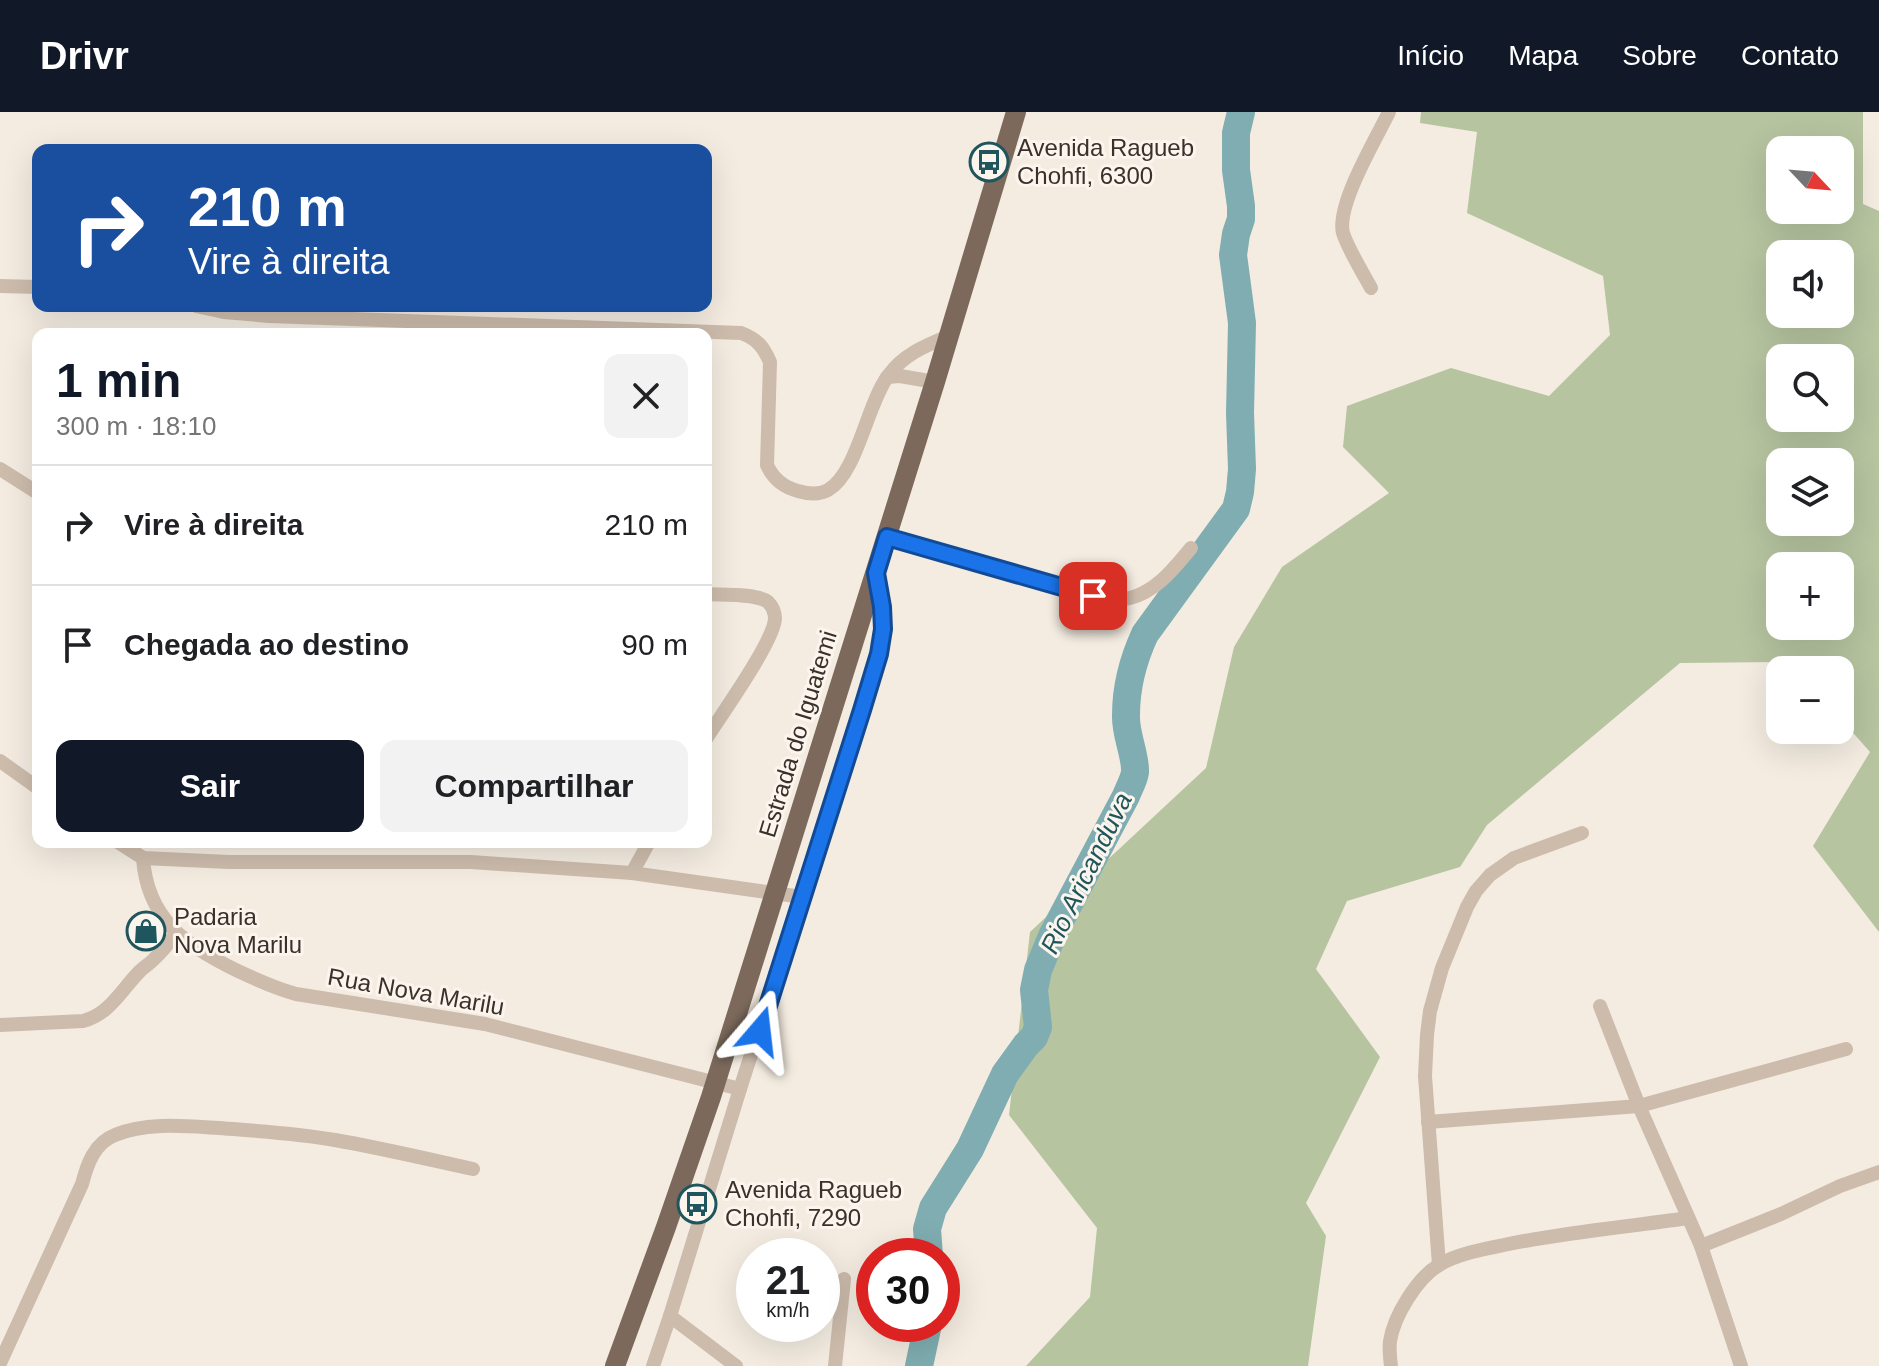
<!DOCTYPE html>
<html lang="pt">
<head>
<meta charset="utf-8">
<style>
  :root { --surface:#fff; --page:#f2f2f2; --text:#202124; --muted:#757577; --line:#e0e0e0; --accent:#111827 }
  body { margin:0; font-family:Helvetica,sans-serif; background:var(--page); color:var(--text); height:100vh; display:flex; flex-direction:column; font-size:30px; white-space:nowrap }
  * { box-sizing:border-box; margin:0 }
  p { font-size:26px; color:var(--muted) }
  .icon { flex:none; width:44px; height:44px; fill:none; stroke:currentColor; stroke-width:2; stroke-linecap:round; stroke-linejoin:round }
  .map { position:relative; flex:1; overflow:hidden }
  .drawer { position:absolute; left:32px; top:216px; width:680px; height:520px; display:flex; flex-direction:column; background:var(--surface); border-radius:16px; box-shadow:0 8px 32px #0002 }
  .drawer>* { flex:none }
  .top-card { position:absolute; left:32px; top:32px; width:680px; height:168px; border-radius:16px; box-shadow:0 8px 32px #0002; background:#1a4fa0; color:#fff; overflow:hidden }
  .needle { width:52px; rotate:116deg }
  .buttons { position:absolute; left:1766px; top:24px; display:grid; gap:16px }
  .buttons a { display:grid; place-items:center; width:88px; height:88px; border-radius:16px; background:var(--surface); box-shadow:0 8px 32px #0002; font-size:40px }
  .speed { position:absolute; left:736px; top:1126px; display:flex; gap:16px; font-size:40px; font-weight:700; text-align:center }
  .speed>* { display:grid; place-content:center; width:104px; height:104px; border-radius:50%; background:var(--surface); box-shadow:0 8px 32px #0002; line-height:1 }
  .speed small { font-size:20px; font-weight:400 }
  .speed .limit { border:12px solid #d22; background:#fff; color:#111 }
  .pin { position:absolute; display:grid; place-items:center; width:68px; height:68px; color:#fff; margin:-34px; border-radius:16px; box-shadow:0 4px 12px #0006 }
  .me { position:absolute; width:88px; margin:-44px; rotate:17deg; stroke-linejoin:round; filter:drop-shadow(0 0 6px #0008) }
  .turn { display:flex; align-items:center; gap:28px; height:168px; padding:0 24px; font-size:36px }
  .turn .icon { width:104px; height:104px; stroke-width:2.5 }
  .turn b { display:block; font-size:56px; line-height:68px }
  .round { display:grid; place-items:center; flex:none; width:84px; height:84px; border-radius:16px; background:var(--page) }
  .head { display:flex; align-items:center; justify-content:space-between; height:136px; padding:0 24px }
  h1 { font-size:48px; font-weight:600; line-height:60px; color:var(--accent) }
  .action { display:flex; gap:16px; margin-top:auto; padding:16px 24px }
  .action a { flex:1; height:92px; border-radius:16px; background:var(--accent); color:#fff; font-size:32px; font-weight:600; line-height:92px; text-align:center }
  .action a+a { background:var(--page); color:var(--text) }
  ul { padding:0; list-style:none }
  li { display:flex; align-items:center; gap:24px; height:120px; padding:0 24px; border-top:2px solid var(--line) }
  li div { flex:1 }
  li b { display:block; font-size:30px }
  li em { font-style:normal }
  header { display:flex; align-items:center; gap:48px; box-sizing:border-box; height:112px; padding:0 40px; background:var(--accent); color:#fff }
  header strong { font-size:38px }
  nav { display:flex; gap:44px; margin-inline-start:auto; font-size:28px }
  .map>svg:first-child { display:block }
  .green { fill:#b6c4a0; fill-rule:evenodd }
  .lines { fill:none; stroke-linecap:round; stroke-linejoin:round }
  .river { stroke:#7fadb1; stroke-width:28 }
  .street { stroke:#cdbcac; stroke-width:14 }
  .primary { stroke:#7c695c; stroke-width:20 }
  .route-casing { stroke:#114b97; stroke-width:20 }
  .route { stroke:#1a73e8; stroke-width:14 }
  .labels { text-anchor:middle; stroke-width:6; stroke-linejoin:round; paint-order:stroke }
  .poi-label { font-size:24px; fill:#3b312b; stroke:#fbf5ee; text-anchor:start }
  .street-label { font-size:24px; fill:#3b312b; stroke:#fbf5ee }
  .water-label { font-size:26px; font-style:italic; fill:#1f565d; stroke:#fbf5ee }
</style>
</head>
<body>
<header>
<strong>Drivr</strong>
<nav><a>Início</a><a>Mapa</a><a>Sobre</a><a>Contato</a></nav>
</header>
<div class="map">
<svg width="1879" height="1254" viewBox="0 0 1879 1254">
  <rect width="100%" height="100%" fill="#f4ece1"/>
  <path class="green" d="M1421 0H1863V92L1879 99V820L1813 734 1870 640 1840 606V558H1798L1791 550 1680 551 1487 713 1460 755 1347 789 1316 857 1380 945 1306 1091 1326 1124 1308 1254H1026L1090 1185 1097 1116 1009 1003 1030 820 1206 656 1234 535 1282 455 1389 381 1343 335 1347 294 1451 256 1549 284 1610 223 1603 164 1467 101 1477 20 1420 11ZM1780 38H1840V98H1780ZM1840 142V202H1780V142ZM1840 246V306H1780V246ZM1780 350H1840V410H1780ZM1840 454V514H1780V454Z"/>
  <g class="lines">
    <g class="river">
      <path d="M929 1144 927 1117 933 1096 970 1037 1005 962 1026 933 1034 925 1038 915 1034 878 1038 858 1053 822 1126 684C1129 676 1134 668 1135 660 1136 644 1125 622 1126 603 1126 574 1133 548 1145 522L1236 397 1240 380 1242 357 1240 301 1242 211 1233 143 1236 122 1241 107V94L1236 58V21L1241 0"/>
      <path d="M919 1254 928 1212"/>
    </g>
    <g class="street">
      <path d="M0 174 38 175"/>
      <path d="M1371 176C1363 161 1348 137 1343 121 1336 93 1376 27 1389 0"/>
      <path d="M196 194 224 200 269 204 741 221C757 227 763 234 770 250L767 353C773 367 783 375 798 379 808 382 819 383 828 378 857 362 867 292 888 264 904 242 925 234 949 224"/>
      <path d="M887 265 900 264 935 270"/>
      <path d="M0 357 38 381"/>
      <path d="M887 425C915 432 943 439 970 448 1004 458 1099 494 1130 486 1157 479 1174 456 1191 436"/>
      <path d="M706 482C721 483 757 481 768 490 772 494 775 500 775 507 773 531 721 603 706 627"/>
      <path d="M0 649 38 676"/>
      <path d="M118 730 143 746 229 750H471L632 761 802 785"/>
      <path d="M143 746C147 807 186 834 238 859 257 868 275 876 296 882L485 912 740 977"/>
      <path d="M632 761 649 730"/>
      <path d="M1600 894 1639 994 1701 1134 1741 1254"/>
      <path d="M0 913 83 909C110 902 122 877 140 859 145 854 151 851 155 846 163 839 169 830 176 822"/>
      <path d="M1428 1010 1639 994 1846 937"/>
      <path d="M1701 1134 1781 1102 1840 1074 1879 1060"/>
      <path d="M1439 1153 1425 964 1427 923 1430 899 1442 856 1467 795 1476 779 1490 763 1514 746 1582 721"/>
      <path d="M670 1204 736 1254"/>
      <path d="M0 1251 82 1072C87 1053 94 1031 115 1023 146 1010 185 1014 219 1016 257 1019 296 1021 335 1028 381 1036 427 1047 473 1057"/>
      <path d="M653 1254 670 1204 740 977 862 598C870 573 880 546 883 519 884 500 879 481 876 462"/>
      <path d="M835 1254 844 1167"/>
      <path d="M1391 1254C1390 1246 1389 1237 1390 1229 1394 1204 1417 1166 1439 1153 1457 1142 1484 1137 1504 1133 1565 1120 1627 1115 1688 1106"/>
    </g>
    <path class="primary" d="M615 1254 666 1115 711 985 935 270 1016 0"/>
  </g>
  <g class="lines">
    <defs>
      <path id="route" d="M760 919 862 598 879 542 883 517 882 495 876 461 887 425 1093 484"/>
    </defs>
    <use href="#route" class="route-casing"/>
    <use href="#route" class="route"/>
  </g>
  <defs>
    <symbol id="bus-ring" viewBox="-11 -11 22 22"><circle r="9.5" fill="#fbf5ee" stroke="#1f565d" stroke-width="1.5"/><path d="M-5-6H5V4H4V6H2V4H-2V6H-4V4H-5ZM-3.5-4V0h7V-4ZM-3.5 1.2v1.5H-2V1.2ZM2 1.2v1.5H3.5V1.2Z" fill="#1f565d"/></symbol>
    <symbol id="shop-ring" viewBox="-11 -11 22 22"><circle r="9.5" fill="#fbf5ee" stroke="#1f565d" stroke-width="1.5"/><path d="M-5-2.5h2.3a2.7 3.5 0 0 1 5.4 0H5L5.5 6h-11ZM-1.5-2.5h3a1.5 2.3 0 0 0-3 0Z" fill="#1f565d"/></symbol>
  </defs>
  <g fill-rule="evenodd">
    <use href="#bus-ring" x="967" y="28" width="44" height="44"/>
    <use href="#shop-ring" x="124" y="797" width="44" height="44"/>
    <use href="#bus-ring" x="675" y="1070" width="44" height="44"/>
  </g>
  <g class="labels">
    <g class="poi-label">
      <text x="1017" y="44">Avenida Ragueb<tspan x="1017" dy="28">Chohfi, 6300</tspan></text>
      <text x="174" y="813">Padaria<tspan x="174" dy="28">Nova Marilu</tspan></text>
      <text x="725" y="1086">Avenida Ragueb<tspan x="725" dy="28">Chohfi, 7290</tspan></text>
    </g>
    <g class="street-label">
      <text transform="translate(798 622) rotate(-73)" y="8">Estrada do Iguatemi</text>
      <text transform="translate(416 880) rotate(10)" y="8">Rua Nova Marilu</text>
    </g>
    <g class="water-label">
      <text transform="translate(1086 761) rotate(-64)" y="9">Rio Aricanduva</text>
    </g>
  </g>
</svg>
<div class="buttons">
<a><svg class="needle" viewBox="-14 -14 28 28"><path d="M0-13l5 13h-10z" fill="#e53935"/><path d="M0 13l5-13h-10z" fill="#757577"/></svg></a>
<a><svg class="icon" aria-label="sound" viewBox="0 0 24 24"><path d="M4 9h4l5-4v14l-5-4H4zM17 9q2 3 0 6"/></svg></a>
<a><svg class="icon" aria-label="search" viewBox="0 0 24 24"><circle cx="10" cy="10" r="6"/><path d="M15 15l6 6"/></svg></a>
<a><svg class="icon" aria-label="layers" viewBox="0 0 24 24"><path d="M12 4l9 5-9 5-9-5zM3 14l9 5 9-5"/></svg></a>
<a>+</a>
<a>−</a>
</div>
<div class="speed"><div>21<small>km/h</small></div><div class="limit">30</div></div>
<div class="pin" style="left:1093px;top:484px;background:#d93025"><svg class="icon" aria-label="arrive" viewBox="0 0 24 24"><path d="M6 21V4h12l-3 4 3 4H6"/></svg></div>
<svg class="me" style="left:760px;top:919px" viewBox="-20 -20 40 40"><path d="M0-17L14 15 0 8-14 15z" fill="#1a73e8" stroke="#fff" stroke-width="4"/></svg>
<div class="top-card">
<div class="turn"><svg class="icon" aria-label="right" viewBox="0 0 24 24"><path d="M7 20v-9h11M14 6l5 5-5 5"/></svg><div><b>210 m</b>Vire à direita</div></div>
</div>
<section class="drawer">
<div class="head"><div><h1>1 min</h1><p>300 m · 18:10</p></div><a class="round"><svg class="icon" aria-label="close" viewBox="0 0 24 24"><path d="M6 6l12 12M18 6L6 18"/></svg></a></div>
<ul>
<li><svg class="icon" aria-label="right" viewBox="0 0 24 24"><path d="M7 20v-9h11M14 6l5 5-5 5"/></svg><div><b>Vire à direita</b></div><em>210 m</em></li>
<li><svg class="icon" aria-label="arrive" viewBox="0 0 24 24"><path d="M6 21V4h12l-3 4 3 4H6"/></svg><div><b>Chegada ao destino</b></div><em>90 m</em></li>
</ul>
<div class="action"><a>Sair</a><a>Compartilhar</a></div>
</section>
</div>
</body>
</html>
